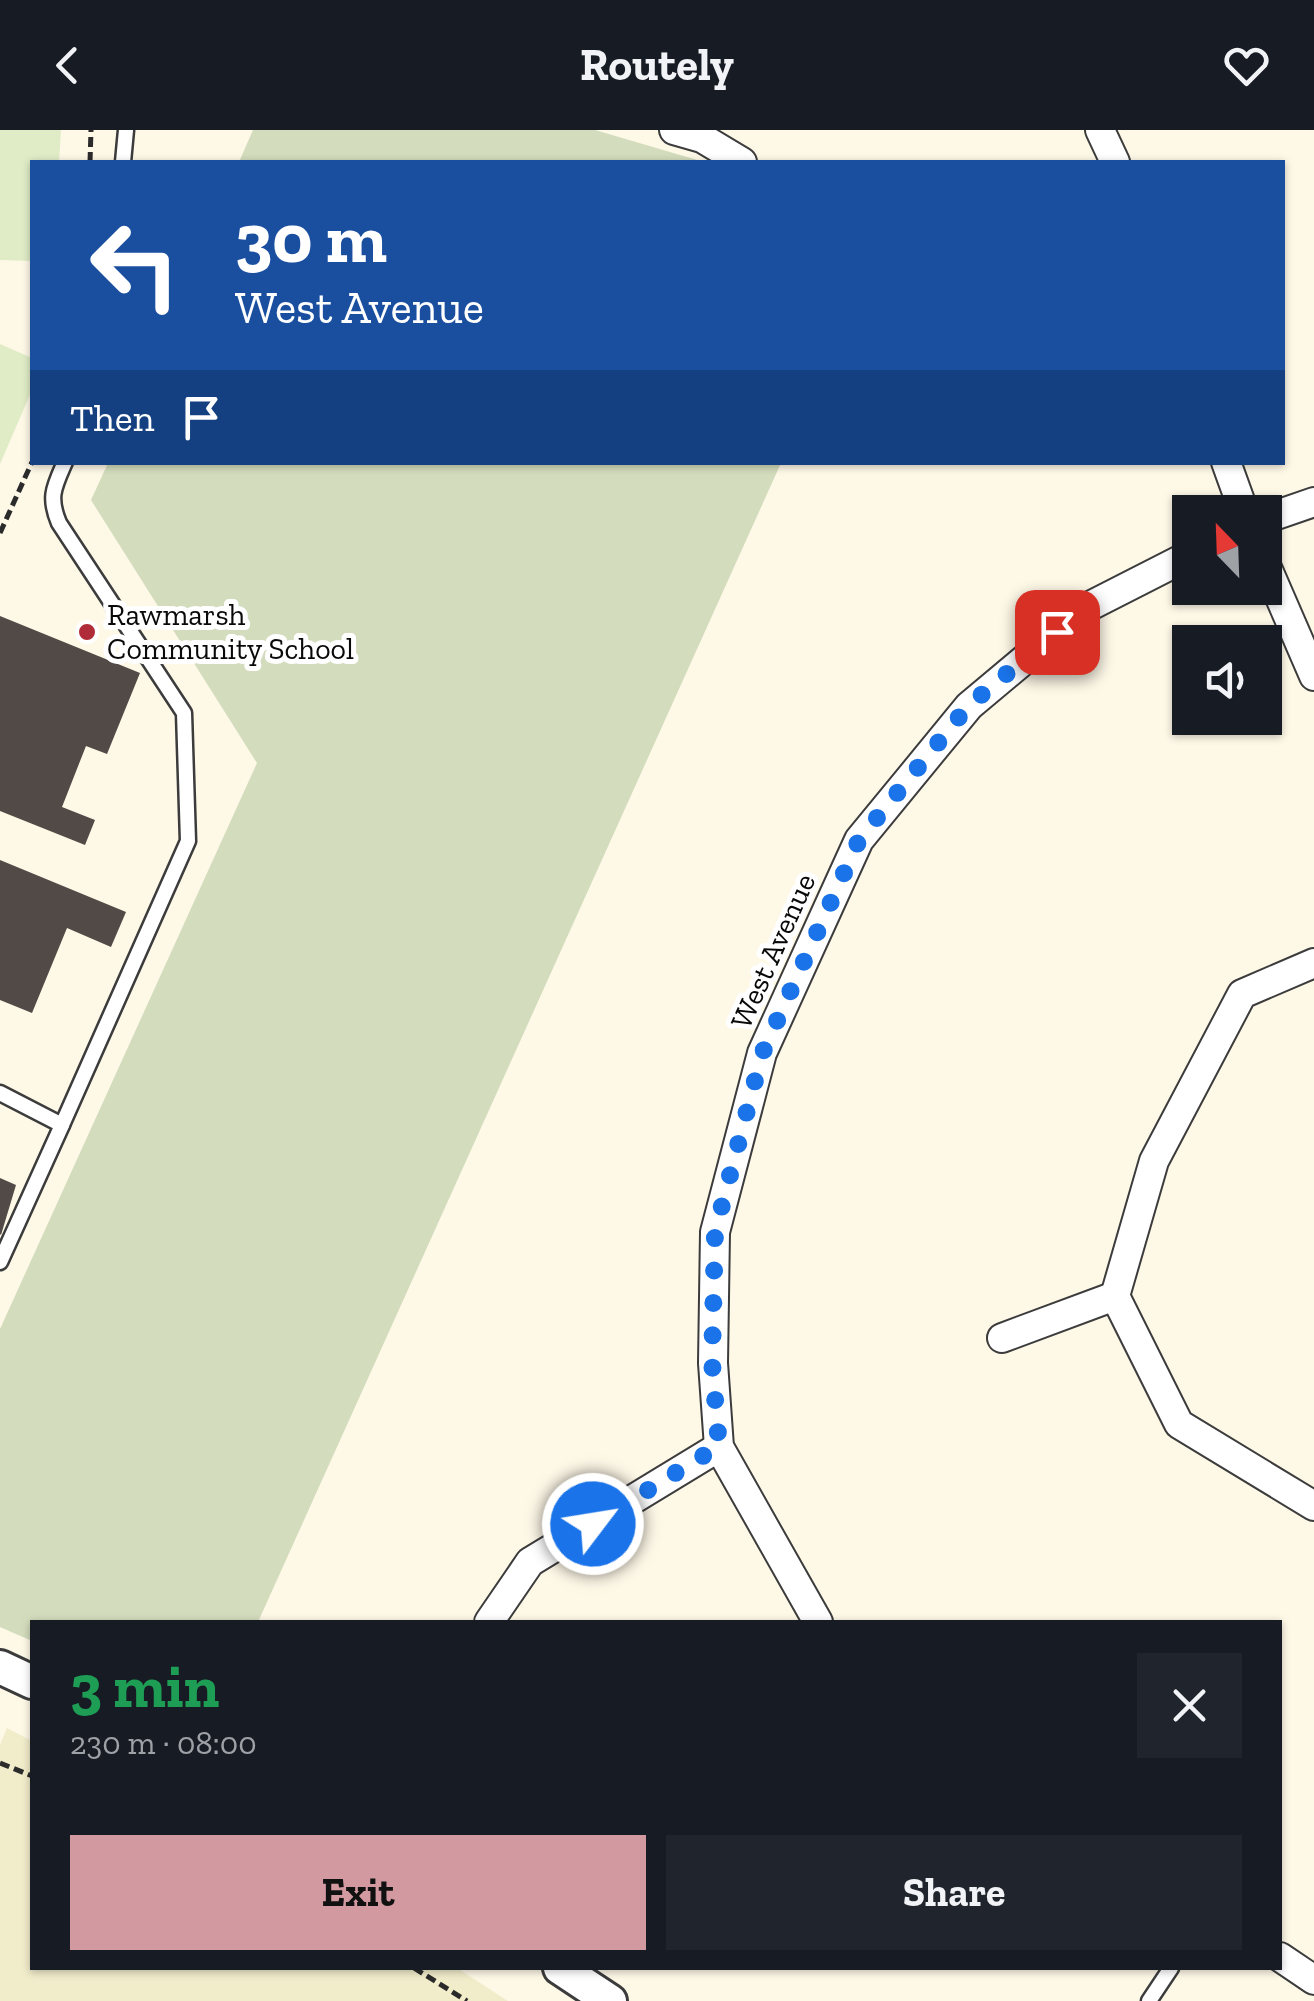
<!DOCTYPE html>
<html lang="en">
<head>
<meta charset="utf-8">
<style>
  :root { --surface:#171b24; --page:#20242c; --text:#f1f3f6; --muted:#9ea1a6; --accent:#d399a0 }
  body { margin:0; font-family:"Zilla Slab",serif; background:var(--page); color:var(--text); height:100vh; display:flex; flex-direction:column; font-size:38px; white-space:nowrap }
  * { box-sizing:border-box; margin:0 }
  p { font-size:32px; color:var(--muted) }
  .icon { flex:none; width:55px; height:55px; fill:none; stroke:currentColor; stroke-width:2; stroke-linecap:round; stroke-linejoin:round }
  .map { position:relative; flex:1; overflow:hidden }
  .drawer { position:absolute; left:30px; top:1490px; width:1252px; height:350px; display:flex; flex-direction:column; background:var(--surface); border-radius:0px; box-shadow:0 2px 8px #0004 }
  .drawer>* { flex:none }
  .top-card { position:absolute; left:30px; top:30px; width:1255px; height:305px; border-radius:0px; box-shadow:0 2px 8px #0004; background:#1a4fa0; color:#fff; overflow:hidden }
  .needle { width:65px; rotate:337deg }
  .buttons { position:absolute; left:1172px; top:365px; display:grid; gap:20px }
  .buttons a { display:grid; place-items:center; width:110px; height:110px; border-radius:0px; background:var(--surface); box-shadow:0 2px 8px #0004; font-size:50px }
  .pin { position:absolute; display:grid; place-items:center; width:85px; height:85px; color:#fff; margin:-42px; border-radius:20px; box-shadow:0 5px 15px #0006 }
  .me { position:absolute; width:110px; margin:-55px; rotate:59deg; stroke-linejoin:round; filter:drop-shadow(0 0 8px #0008) }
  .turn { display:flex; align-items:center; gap:35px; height:210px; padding:0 40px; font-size:45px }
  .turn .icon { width:130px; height:130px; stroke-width:2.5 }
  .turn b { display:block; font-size:70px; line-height:85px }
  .then { display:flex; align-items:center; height:95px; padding:0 40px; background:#0003; gap:20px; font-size:38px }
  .round { display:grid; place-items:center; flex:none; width:105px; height:105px; border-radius:0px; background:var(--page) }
  .overview { display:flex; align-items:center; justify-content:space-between; height:170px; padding:0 40px }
  h1 { font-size:60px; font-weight:700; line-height:75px; color:#1e9e55 }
  .action { display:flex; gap:20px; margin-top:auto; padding:20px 40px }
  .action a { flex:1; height:115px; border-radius:0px; background:var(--accent); color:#111; font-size:40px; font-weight:700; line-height:115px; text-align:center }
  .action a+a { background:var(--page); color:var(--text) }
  header { display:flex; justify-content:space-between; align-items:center; height:130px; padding:0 40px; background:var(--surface); font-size:45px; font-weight:700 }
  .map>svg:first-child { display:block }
  .farmland { fill:#f1ecca }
  .cemetery { fill:#d3dcbc }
  .pitch { fill:#e0ecc6 }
  .building { fill:#514a47 }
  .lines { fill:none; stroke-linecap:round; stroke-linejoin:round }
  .service-casing { stroke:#3c3c3c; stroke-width:19 }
  .minor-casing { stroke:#3c3c3c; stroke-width:32 }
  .tertiary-casing { stroke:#3c3c3c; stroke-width:38 }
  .path { stroke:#2b2b2b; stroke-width:5; stroke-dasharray:10 5; stroke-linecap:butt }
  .service { stroke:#fff; stroke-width:14 }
  .minor { stroke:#fff; stroke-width:28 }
  .tertiary { stroke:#fff; stroke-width:32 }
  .route { stroke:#1a73e8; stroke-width:18; stroke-dasharray:0 32.4 }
  .poi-dot { fill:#af2c38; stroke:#fff; stroke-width:4 }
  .labels { text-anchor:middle; stroke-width:10; stroke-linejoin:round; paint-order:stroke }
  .poi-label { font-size:30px; fill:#090909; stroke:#fff; text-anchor:start }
  .street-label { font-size:30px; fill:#090909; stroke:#fff }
</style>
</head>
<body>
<header><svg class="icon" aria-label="back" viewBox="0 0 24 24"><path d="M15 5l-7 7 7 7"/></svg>Routely<svg class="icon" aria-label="heart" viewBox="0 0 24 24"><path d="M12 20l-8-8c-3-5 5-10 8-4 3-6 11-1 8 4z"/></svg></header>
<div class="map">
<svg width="1314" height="1871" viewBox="0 0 1314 1871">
  <rect width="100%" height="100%" fill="#fef8e7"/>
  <path class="farmland" d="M7 1598 32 1611V1838H457L508 1871H0V1615Z"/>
  <g class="cemetery">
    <path d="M253 0H595L704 32H239Z"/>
    <path d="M108 333H781L258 1492H32V1511L0 1497V1199L257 633 91 370Z"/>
  </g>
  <g class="pitch">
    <path d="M0 0H61L59 32H32V131L0 130Z"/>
    <path d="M0 214 32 228V260L0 334Z"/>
  </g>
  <g class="building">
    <path d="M0 486 140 543 107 624 86 616 62 677 95 690 85 715 0 681Z"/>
    <path d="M0 730 126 782 111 817 67 798 32 883 0 870Z"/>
    <path d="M0 1048 16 1055 1 1105 0 1104Z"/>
  </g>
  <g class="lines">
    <defs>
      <g id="service">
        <path d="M123 32 126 0"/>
        <path d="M0 963 62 995 0 1132"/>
        <path d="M62 995 188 711 184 583 59 393C48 367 54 357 65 332"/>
        <path d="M1149 1871 1171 1838"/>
      </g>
      <g id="minor">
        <path d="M674 0 702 8 742 32"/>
        <path d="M1100 0 1115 32"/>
        <path d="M1226 332 1244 382"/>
        <path d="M1265 389 1314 372"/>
        <path d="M1265 433 1314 546"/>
        <path d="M1314 833 1242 864 1154 1031 1115 1166 1179 1294 1314 1376"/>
        <path d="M1002 1208 1115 1166"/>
        <path d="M489 1492 530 1432 719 1317"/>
        <path d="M818 1492 719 1317 713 1233 715 1102 762 923 859 710 969 576 1086 478 1190 425"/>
        <path d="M1280 1827 1314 1850"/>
      </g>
      <g id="tertiary">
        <path d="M0 1537 32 1552"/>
        <path d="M560 1838 610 1871"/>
      </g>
    </defs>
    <use href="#service" class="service-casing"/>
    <use href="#minor" class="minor-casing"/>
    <use href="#tertiary" class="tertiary-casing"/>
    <g class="path">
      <path d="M90 32 91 0"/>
      <path d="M0 403 32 332"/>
      <path d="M0 1633 32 1646"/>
      <path d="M414 1838 467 1871"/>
    </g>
    <use href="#service" class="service"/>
    <use href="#minor" class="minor"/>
    <use href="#tertiary" class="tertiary"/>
  </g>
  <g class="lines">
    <path class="route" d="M593 1394 719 1316 712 1232 715 1102 762 924 859 710 968 576 1057 502"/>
  </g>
  <circle class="poi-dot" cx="87" cy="502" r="10"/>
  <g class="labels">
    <g class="poi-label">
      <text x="107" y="495">Rawmarsh<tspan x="107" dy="34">Community School</tspan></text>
    </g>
    <g class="street-label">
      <text transform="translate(773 821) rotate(-66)" y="10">West Avenue</text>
    </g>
  </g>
</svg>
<div class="buttons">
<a><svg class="needle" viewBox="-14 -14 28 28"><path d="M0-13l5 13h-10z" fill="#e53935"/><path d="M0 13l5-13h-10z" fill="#9ea1a6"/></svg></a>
<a><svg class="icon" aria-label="sound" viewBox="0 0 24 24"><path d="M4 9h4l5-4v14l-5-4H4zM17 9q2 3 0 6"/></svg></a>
</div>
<div class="pin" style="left:1057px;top:502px;background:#d93025"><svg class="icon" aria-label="arrive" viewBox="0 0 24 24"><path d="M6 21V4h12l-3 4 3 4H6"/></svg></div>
<svg class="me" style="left:593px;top:1394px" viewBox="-20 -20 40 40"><circle r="17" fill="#1a73e8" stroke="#fff" stroke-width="3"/><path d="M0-11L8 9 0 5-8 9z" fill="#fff"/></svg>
<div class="top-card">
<div class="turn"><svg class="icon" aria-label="left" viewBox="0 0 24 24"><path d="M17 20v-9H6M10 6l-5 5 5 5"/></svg><div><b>30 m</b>West Avenue</div></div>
<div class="then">Then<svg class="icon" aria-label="arrive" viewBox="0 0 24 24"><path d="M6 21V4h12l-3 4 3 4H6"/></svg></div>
</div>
<section class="drawer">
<div class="overview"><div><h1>3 min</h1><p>230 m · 08:00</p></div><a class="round"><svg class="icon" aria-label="close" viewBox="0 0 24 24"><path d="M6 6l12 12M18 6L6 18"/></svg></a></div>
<div class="action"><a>Exit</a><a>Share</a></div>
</section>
</div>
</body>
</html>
